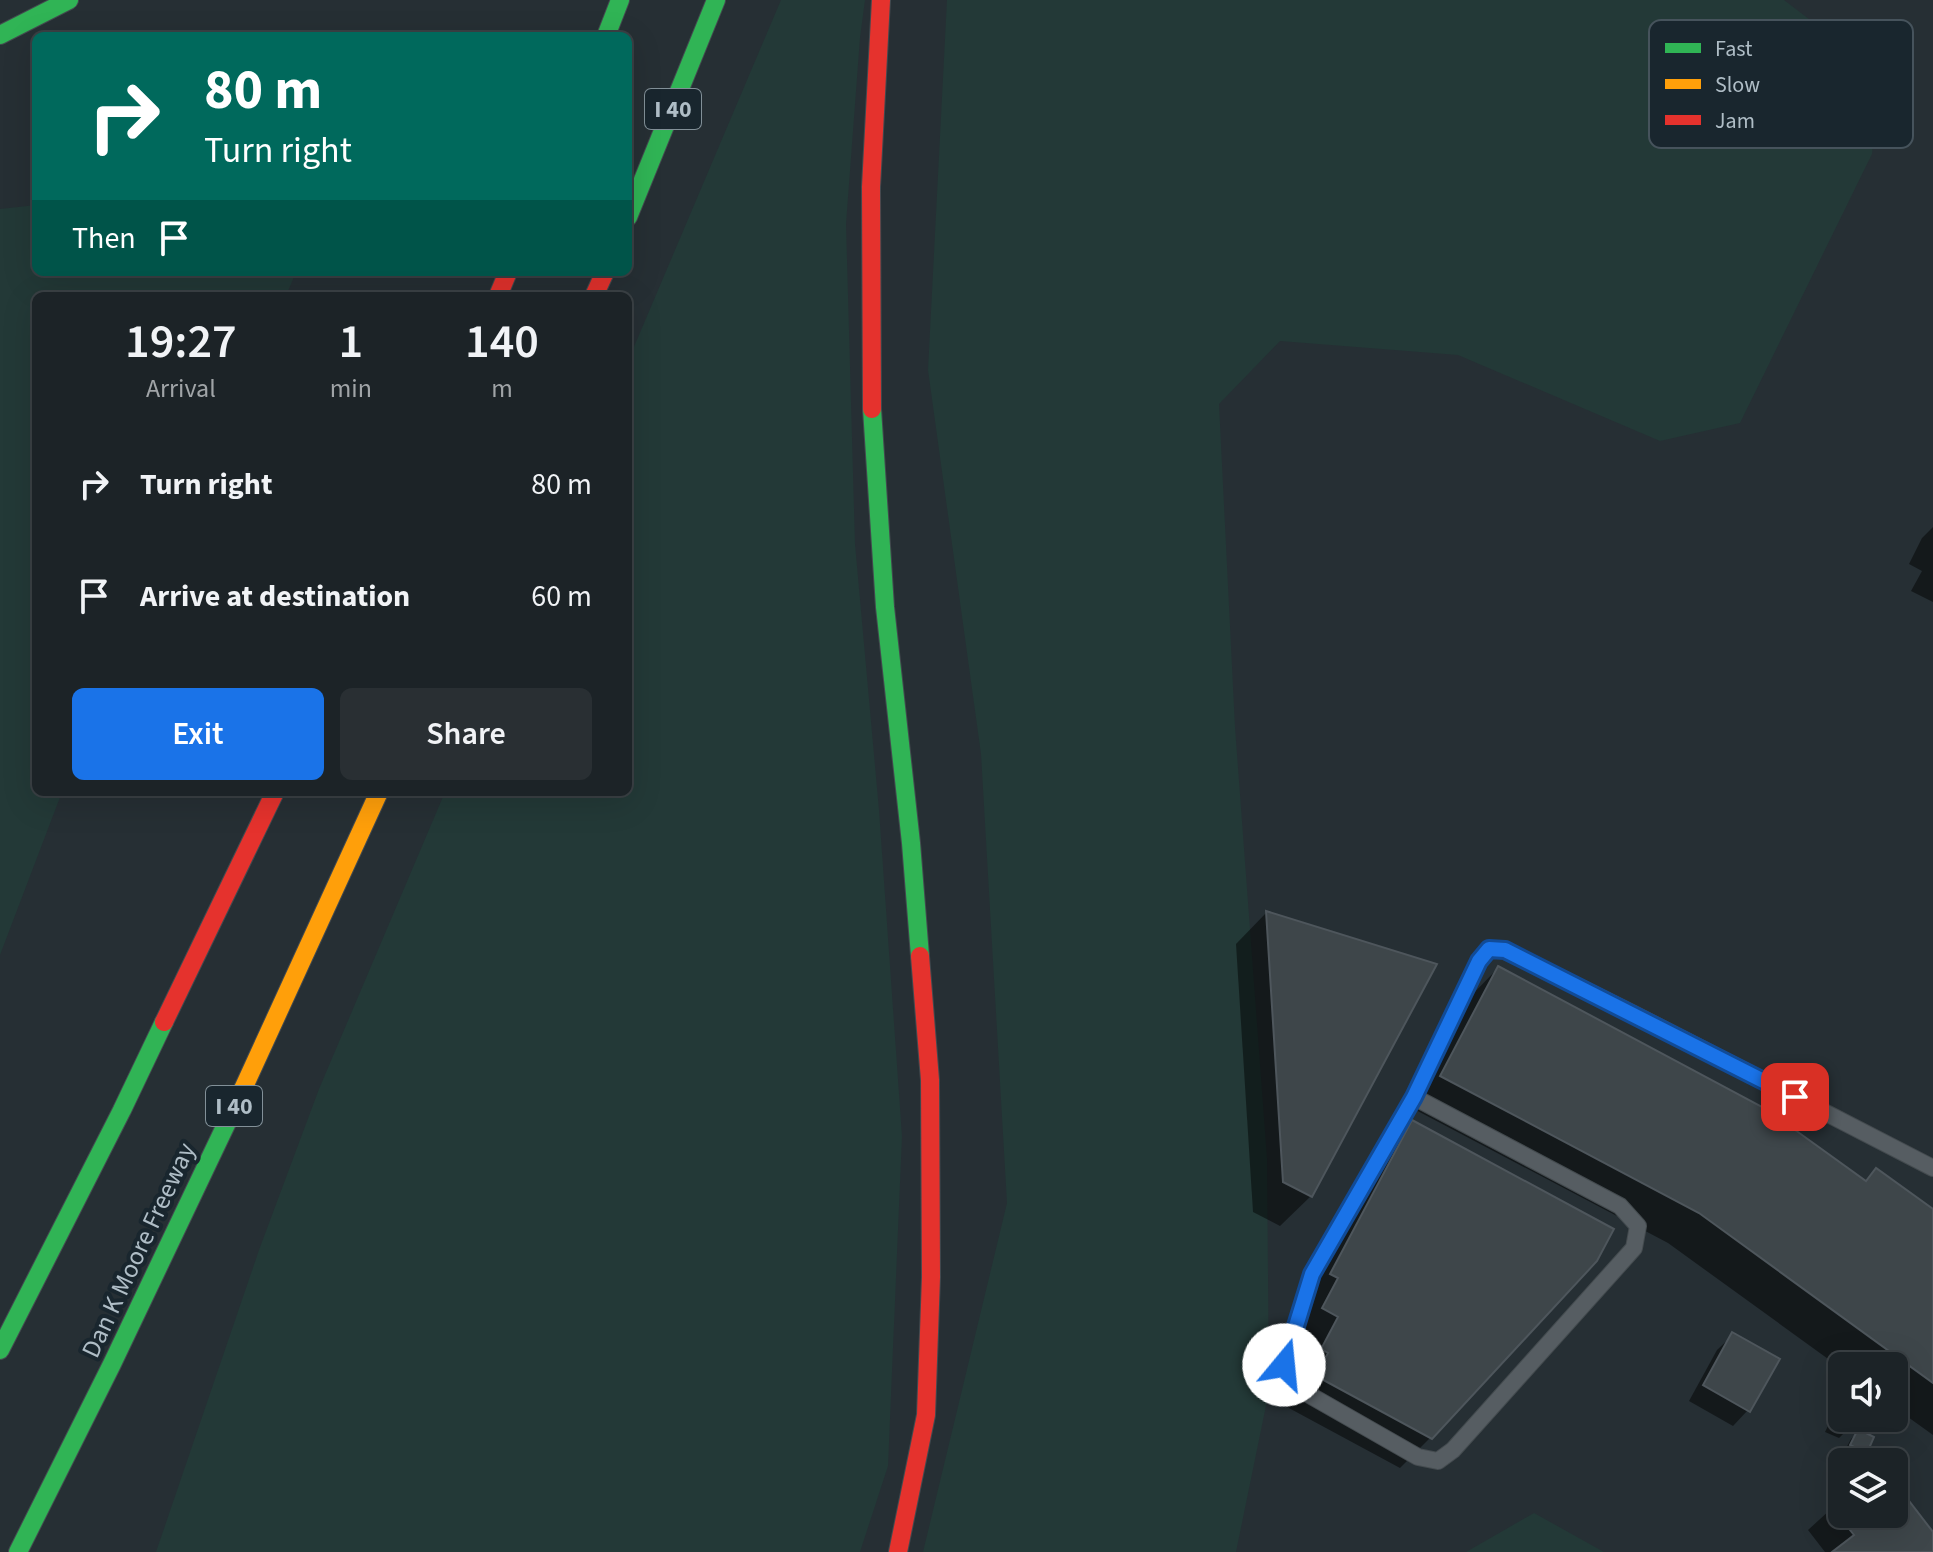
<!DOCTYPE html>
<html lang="en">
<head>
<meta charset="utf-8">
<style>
  :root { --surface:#1c2327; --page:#292f33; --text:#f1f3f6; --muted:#a0a4a7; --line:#3a4044; --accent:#1a73e8 }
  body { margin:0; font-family:"Source Sans 3",sans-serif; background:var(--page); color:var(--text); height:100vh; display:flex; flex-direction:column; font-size:30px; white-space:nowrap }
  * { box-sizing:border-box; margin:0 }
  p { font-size:26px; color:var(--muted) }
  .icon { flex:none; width:44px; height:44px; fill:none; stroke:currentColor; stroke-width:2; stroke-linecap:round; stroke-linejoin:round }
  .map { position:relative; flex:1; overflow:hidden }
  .panel { position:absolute; left:32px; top:292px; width:600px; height:504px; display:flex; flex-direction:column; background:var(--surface); border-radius:12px; box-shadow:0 8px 32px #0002,0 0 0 2px var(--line) }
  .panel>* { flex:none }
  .banner { position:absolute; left:32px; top:32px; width:600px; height:244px; border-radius:12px; box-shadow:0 8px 32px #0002,0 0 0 2px var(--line); background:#00695c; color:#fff; overflow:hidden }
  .tools { position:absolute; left:1828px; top:1352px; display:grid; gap:16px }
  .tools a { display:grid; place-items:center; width:80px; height:80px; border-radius:12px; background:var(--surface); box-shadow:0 8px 32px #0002,0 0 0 2px var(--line); font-size:40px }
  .pin { position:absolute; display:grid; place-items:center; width:68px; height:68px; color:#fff; margin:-34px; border-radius:16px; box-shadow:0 4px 12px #0006 }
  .me { position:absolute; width:88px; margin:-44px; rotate:17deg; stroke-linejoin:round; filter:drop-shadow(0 0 6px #0008) }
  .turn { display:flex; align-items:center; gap:28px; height:168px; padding:0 40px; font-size:36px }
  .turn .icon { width:104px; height:104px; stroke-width:2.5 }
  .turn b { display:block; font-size:56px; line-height:68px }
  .then { display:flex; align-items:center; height:76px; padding:0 40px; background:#0003; gap:16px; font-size:30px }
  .eta { display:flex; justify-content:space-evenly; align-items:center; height:136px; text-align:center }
  .eta b { font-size:48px; font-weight:600; line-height:56px }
  .action { display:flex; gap:16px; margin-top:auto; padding:16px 40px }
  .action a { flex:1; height:92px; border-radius:12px; background:var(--accent); color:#fff; font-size:32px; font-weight:600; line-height:92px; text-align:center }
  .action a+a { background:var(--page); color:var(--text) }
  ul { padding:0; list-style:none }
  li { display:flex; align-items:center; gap:24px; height:112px; padding:0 40px }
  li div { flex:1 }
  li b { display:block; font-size:30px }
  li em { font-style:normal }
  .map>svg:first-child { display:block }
  .green { fill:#233937 }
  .shadow { fill:#0007 }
  .building { fill:#3e464a; stroke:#4e565c; stroke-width:2 }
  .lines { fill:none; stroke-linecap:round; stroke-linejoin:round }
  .lane-casing { stroke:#444b4f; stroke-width:18 }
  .fast-casing { stroke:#434a4f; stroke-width:20 }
  .slow-casing { stroke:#434a4f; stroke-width:20 }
  .jam-casing { stroke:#434a4f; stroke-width:20 }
  .lane { stroke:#565d62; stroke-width:16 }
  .fast { stroke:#30b455; stroke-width:18 }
  .slow { stroke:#ff9f0a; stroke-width:18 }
  .jam { stroke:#e5322d; stroke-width:18 }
  .route-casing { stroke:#114b97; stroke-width:20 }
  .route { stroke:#1a73e8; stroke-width:14 }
  .labels { text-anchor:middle; stroke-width:8; stroke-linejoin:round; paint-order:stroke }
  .shield { fill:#19262e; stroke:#829098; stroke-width:2 }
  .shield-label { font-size:24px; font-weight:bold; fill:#afbdc6 }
  .street-label { font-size:26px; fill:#afbdc6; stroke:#19262e }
  .key { fill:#19262e; stroke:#46535c; stroke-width:2 }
  .key-label { font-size:22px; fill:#afbdc6 }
</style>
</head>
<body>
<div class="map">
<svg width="1933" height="1552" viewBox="0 0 1933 1552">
  <rect width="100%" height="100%" fill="#262f34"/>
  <g class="green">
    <path d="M781 0H865L860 38 846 224 855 544 879 810 902 1136 888 1466 860 1552H156L259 1250 319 1089 445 792H628V361Z"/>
    <path d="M947 0H1784L1881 74 1872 154 1740 423 1660 441 1458 355 1280 341 1219 404 1235 727 1267 1158 1269 1391 1236 1552H923L1007 1203 981 754 928 370Z"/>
    <path d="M36 205V272H296L286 296H36V792H62L0 955V209Z"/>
    <path d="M1534 1513 1604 1552H1466Z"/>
  </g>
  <g class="shadow">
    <path d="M1933 527V602L1911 591 1922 571 1909 564 1922 538Z"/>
    <path d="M1266 913 1311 1196 1280 1226 1253 1212 1236 944Z"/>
    <path d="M1498 968 1864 1182 1876 1170 1933 1211V1435L1894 1407V1366H1842V1369L1668 1243 1410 1107 1468 999Z"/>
    <path d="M1412 1122 1431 1437 1400 1468 1287 1407 1299 1385 1292 1380 1309 1348 1293 1339 1300 1305 1381 1153Z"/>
    <path d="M1733 1335 1748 1410 1733 1426 1689 1401 1717 1350Z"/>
    <path d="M1842 1402V1418H1852L1846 1431 1839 1438 1825 1432 1838 1406Z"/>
    <path d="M1858 1432 1865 1452 1858 1459 1844 1452 1851 1439Z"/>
    <path d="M1842 1499V1514H1894V1509L1933 1535V1552H1825L1808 1530Z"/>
  </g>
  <g class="building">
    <path d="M1266 911 1437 964 1312 1197 1283 1182Z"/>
    <path d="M1498 966 1766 1109 1866 1181 1876 1168 1933 1209V1383L1699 1213 1440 1076Z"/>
    <path d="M1412 1120 1614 1229 1597 1261 1432 1439 1316 1376 1328 1353 1321 1349 1338 1317 1322 1308 1338 1278 1330 1274Z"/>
    <path d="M1732 1332 1780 1359 1750 1412 1703 1385Z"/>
    <path d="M1842 1402V1418H1855L1848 1432 1831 1424Z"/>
    <path d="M1858 1429 1874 1437 1867 1453 1850 1445Z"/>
    <path d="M1842 1496V1514H1894V1507L1906 1497 1933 1532V1552H1832L1854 1535 1830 1505Z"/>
  </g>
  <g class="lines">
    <defs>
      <path id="lane" d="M1414 1097 1620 1206 1638 1226 1634 1248 1453 1450 1438 1461 1418 1457 1306 1393 1294 1383 1284 1365 1312 1274 1414 1097 1479 961 1489 949 1505 950 1632 1013 1933 1168"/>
      <g id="fast">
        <path d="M0 35 69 0"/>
        <path d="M606 36 620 0"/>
        <path d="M628 217 716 0"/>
        <path d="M872 409 885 607 911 843 920 956"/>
        <path d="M0 1350 122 1110 164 1022"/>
        <path d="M18 1552 112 1364 243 1089"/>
      </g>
      <path id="slow" d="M243 1089 379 792"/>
      <g id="jam">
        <path d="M498 296 508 272"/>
        <path d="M594 296 605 272"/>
        <path d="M872 409 871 187 881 0"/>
        <path d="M164 1022 275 792"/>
        <path d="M898 1552 926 1415 931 1277 930 1080 920 956"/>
      </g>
    </defs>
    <use href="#lane" class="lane-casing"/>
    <use href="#fast" class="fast-casing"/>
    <use href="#slow" class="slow-casing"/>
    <use href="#jam" class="jam-casing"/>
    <use href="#lane" class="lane"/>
    <use href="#fast" class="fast"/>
    <use href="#slow" class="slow"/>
    <use href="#jam" class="jam"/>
  </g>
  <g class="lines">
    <defs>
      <path id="route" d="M1284 1365 1312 1274 1414 1097 1479 961 1489 949 1505 950 1795 1097"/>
    </defs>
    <use href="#route" class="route-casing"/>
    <use href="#route" class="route"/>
  </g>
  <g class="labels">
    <g class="shield">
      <rect x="645" y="89" width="56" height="40" rx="6"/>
      <rect x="206" y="1086" width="56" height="40" rx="6"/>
    </g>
    <g class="shield-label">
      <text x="673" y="117">I 40</text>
      <text x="234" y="1114">I 40</text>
    </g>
    <g class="street-label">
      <text transform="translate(138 1250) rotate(-65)" y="9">Dan K Moore Freeway</text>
    </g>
  </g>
  <rect x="1649" y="20" width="264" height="128" rx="12" class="key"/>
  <rect x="1665" y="43" width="36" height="10" fill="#30b455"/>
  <rect x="1665" y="79" width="36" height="10" fill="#ff9f0a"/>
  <rect x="1665" y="115" width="36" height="10" fill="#e5322d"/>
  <g class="key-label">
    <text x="1715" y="56">Fast</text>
    <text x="1715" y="92">Slow</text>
    <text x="1715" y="128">Jam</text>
  </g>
</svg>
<div class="tools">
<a><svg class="icon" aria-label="sound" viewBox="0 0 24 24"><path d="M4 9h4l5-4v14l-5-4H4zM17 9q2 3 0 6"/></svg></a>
<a><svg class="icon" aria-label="layers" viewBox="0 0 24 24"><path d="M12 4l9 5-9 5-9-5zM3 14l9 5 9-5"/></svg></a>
</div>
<div class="pin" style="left:1795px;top:1097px;background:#d93025"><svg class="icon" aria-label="arrive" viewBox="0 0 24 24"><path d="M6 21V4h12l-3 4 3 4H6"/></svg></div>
<svg class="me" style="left:1284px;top:1365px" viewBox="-20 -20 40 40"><circle r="19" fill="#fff"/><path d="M0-13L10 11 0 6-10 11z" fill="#1a73e8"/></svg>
<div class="banner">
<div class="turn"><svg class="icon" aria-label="right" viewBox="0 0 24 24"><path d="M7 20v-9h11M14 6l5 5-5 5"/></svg><div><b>80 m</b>Turn right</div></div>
<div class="then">Then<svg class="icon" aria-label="arrive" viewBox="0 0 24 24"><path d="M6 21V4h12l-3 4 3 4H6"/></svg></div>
</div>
<section class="panel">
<div class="eta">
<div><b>19:27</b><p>Arrival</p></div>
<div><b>1</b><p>min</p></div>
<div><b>140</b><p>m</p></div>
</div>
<ul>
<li><svg class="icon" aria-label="right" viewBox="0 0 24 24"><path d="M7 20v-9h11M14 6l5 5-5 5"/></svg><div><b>Turn right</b></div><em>80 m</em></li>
<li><svg class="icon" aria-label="arrive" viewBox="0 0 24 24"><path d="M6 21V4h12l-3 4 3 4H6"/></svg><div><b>Arrive at destination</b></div><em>60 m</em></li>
</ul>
<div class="action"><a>Exit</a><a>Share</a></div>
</section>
</div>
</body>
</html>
